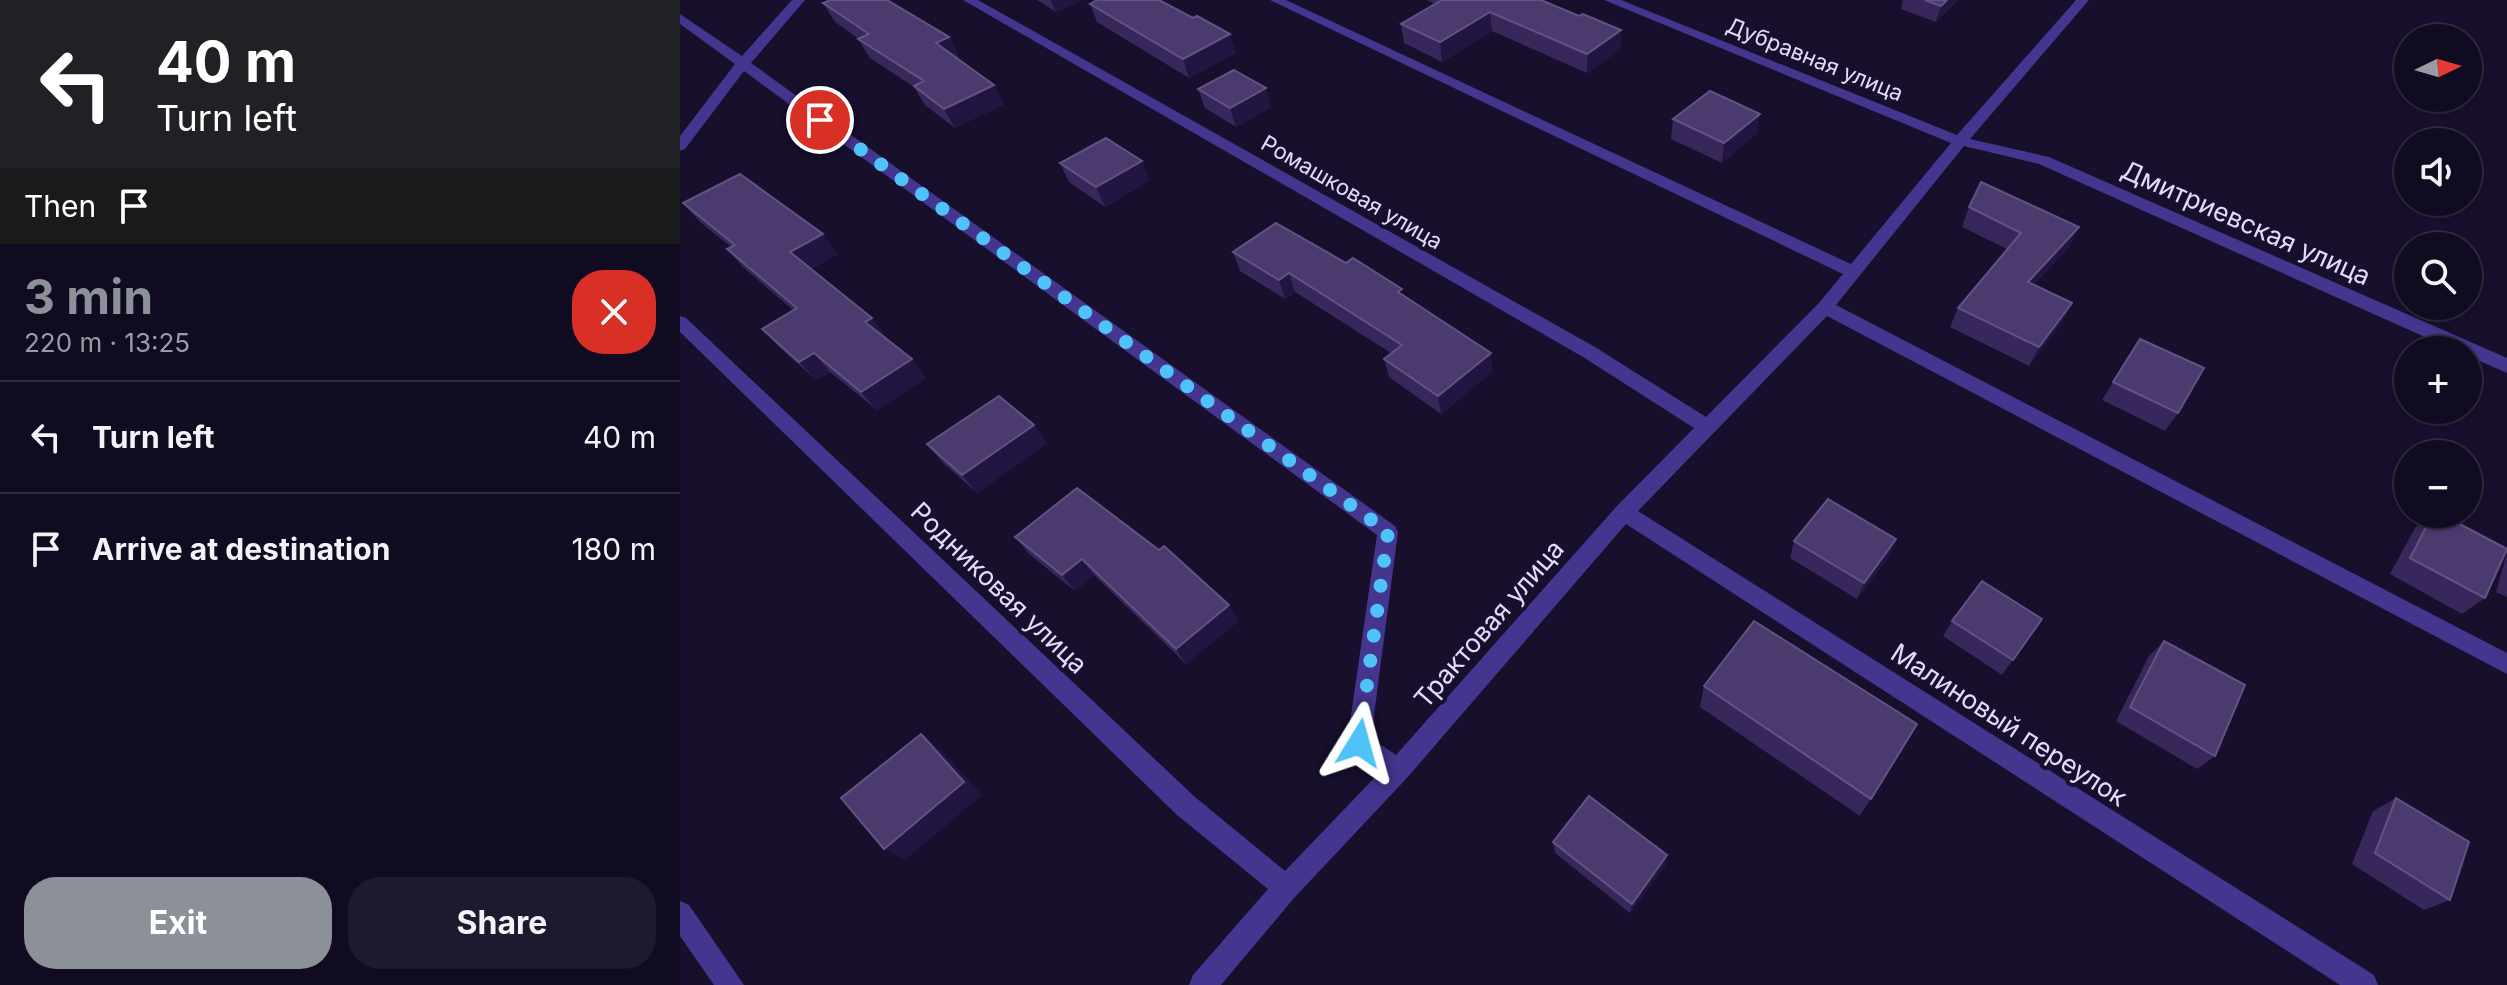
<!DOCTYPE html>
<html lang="en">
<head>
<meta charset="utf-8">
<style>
  :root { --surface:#110b21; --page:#1e192e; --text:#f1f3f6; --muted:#9c9ba5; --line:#302b3f; --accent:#8c9099 }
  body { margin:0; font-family:Inter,sans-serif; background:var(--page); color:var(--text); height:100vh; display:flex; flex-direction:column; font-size:30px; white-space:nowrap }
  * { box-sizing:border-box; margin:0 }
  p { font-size:26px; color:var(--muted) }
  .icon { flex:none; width:44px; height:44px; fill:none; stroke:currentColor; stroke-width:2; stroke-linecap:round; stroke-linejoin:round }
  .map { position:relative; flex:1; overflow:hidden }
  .drawer { display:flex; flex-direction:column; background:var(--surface); width:680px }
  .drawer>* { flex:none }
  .banner { background:#202124; color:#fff; overflow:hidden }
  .needle { width:52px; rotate:85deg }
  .buttons { position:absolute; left:1714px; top:24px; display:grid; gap:16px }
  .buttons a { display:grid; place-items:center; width:88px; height:88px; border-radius:50%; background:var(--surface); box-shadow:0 2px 6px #0004,0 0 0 2px var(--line); font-size:40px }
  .pin { position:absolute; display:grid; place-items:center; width:68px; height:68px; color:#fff; margin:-34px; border:4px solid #fff; border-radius:50%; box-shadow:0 2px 8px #0007 }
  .me { position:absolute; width:88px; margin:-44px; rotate:8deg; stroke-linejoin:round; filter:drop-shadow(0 0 6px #0008) }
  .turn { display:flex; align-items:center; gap:28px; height:168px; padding:0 24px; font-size:36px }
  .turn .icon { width:104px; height:104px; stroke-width:2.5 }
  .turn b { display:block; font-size:56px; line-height:68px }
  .then { display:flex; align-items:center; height:76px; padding:0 24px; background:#0003; gap:16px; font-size:30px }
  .round { display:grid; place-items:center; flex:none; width:84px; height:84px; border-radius:32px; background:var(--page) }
  .overview { display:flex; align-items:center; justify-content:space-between; height:136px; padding:0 24px }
  h1 { font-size:48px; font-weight:700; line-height:60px; color:var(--accent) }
  .primary-button { display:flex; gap:16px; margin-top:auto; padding:16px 24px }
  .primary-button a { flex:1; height:92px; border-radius:32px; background:var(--accent); color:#fff; font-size:32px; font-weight:700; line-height:92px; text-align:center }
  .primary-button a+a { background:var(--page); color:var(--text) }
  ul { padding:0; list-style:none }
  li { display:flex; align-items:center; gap:24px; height:112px; padding:0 24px; border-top:2px solid var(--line) }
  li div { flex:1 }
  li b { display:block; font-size:30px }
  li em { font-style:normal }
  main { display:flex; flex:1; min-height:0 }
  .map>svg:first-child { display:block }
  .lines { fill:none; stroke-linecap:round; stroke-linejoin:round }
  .minor { fill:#44358f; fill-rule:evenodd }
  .wall { fill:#38275b }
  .shaded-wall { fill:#231541 }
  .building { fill:#4a3a6d; stroke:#625384; stroke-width:2 }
  .route { stroke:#4fc3f7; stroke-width:14; stroke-dasharray:0 25.2 }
  .labels { text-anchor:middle; stroke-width:8; stroke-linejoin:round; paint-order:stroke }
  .far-street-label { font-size:22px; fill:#e3daff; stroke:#170f2c }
  .street-label { font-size:26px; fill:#e3daff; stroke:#170f2c }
</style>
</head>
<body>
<main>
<section class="drawer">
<div class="banner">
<div class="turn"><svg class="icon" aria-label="left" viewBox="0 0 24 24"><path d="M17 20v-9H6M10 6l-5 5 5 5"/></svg><div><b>40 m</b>Turn left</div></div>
<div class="then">Then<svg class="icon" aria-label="arrive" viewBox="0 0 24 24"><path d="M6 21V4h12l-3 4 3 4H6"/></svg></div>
</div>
<div class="overview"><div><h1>3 min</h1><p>220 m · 13:25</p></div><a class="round" style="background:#d93025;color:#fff"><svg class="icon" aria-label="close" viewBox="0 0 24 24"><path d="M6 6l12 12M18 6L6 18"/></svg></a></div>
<ul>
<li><svg class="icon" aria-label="left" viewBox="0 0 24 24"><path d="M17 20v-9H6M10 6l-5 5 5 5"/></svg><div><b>Turn left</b></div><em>40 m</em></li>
<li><svg class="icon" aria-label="arrive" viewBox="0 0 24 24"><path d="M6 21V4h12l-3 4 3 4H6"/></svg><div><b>Arrive at destination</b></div><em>180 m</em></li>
</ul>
<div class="primary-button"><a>Exit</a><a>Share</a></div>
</section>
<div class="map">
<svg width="1827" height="985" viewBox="0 0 1827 985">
  <rect width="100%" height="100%" fill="#170f2c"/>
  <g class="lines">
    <g class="minor">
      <path d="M112 0H125L71 63 715 526 718 532 691 738 716 755 937 506 1014 428 903 357 283 0H298L915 347 1026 417 1139 303 1163 274 590 0H606L1171 264 1271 143 924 0H941L1277 135 1396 0H1409L1290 139 1369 157 1827 358V373L1788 356V350H1774L1359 164 1284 146 1156 305 1827 653V674L1147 316 958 511 1694 975 1698 985H1660L946 524 726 779 615 897 541 985H509L513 975 588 889 497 815 0 332V316L6 318 515 797 605 871 700 772 671 751 667 743 697 535 64 71 5 149 0 151V136L55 64 0 24V14L62 56Z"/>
      <path d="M0 901 9 905 64 985H34L0 936Z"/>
    </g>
  </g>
  <g class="wall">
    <path d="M357 0H403L376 12Z"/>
    <path d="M746 0H861L899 16 941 30V49L907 73 812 31 762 62 724 43 721 24 755 4Z"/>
    <path d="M1223 0H1278L1256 22 1221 9Z"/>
    <path d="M143 3 269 37 279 56 276 58 324 104 275 128 245 105 234 87 190 58 178 39H179L155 22Z"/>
    <path d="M410 4 556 53 509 78 417 22Z"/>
    <path d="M518 89 591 107 556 127 525 108Z"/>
    <path d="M993 119 1077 133 1042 163 991 139Z"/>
    <path d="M380 163 470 180 425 207 389 182Z"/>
    <path d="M3 203 158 254 130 269 192 318 206 337 205 338 232 359 246 378 197 410 150 372 136 380 99 347 82 329 113 310 64 268 47 249 51 247 20 222Z"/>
    <path d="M1289 207 1390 246 1354 285 1392 303 1382 322 1349 366 1270 327 1278 308 1327 249 1282 227Z"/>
    <path d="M553 252 666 263 724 295 813 371 761 414 709 377 704 359 711 353 615 292 605 299 560 271Z"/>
    <path d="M1460 339 1498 413 1485 431 1422 400Z"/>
    <path d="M354 425 367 443 297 493 262 462 247 444Z"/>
    <path d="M397 488 558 621 506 664 414 575 395 591 349 554 335 537Z"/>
    <path d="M1751 514H1761L1805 598 1782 614 1710 574 1735 528Z"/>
    <path d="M1216 539 1209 556 1177 599 1110 558 1114 541Z"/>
    <path d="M1827 553V597L1816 592Z"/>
    <path d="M1362 619 1322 675 1263 636 1272 621Z"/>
    <path d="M1484 641 1535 756 1517 769 1436 721 1469 656Z"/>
    <path d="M1024 686 1237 724 1180 816 1020 707Z"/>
    <path d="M1716 798 1770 900 1744 910 1672 864 1693 811Z"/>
    <path d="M873 842 987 855 985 866 950 913 875 853Z"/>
  </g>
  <g class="shaded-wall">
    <path d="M371 0H403L376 12Z"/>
    <path d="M1267 0H1278L1256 22 1261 6Z"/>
    <path d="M810 12 812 31 762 62 760 42Z"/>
    <path d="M941 30V49L907 73V54Z"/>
    <path d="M550 34 556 53 509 78 503 59Z"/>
    <path d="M269 37 279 56 267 62 256 43Z"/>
    <path d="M314 85 324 104 275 128 264 109Z"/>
    <path d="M586 88 591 107 556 127 550 108Z"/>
    <path d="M1080 114 1077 133 1042 163 1044 143Z"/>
    <path d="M462 161 470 180 425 207 416 187Z"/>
    <path d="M1399 227 1390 246 1339 301 1348 282Z"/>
    <path d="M143 234 158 254 125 271 110 252Z"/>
    <path d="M609 273 615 292 605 299 599 280Z"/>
    <path d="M1392 303 1382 322 1349 366 1359 347Z"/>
    <path d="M192 318 206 337 200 341 185 322Z"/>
    <path d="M134 353 150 372 136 380 119 362Z"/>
    <path d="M811 353 813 371 761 414 758 396Z"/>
    <path d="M232 359 246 378 197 410 181 392Z"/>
    <path d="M354 425 367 443 297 493 282 475Z"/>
    <path d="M1216 539 1209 556 1177 599 1184 583Z"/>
    <path d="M402 559 414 575 395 591 382 575Z"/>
    <path d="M549 605 558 621 506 664 496 649Z"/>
    <path d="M241 734 259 748 302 795 225 860 204 849Z"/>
    <path d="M987 855 985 866 950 913 952 904Z"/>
  </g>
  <g class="building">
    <path d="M151 0H207L269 37 256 43 314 85 264 109 234 86 244 81 178 39 189 34 143 3Z"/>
    <path d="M417 0H479L513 18 517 16 550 34 503 59 410 4Z"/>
    <path d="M762 0H861L899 16 903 14 941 30 907 54 810 12 760 42 721 24Z"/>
    <path d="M1245 0H1267L1261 6Z"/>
    <path d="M554 70 586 88 550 108 518 89Z"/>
    <path d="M1030 91 1080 114 1044 143 993 119Z"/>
    <path d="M426 138 462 161 416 187 380 163Z"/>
    <path d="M60 174 143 234 110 252 192 318 185 322 232 359 181 392 134 353 119 362 82 329 117 308 47 249 55 245 3 203Z"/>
    <path d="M1301 182 1399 227 1348 282 1392 303 1359 347 1278 308 1341 233 1289 207Z"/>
    <path d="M596 223 666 263 673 258 722 289 718 292 811 353 758 396 704 359 722 345 609 273 599 280 553 252Z"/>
    <path d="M1460 339 1524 368 1498 413 1433 382Z"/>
    <path d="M319 396 354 425 282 475 247 444Z"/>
    <path d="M397 488 479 550 484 546 549 605 496 649 402 559 382 575 335 537Z"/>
    <path d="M1148 499 1216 539 1184 583 1114 541Z"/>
    <path d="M1753 514H1761L1827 549 1805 598 1730 558Z"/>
    <path d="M1302 581 1362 619 1333 660 1272 621Z"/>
    <path d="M1074 621 1237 724 1191 799 1024 686Z"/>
    <path d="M1484 641 1565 685 1535 756 1450 707Z"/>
    <path d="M241 734 284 782 204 849 161 798Z"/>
    <path d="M909 796 987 855 952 904 873 842Z"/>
    <path d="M1716 798 1789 842 1770 900 1695 853Z"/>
  </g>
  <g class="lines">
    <path class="route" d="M140 120 708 532 679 743"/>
  </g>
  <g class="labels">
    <g class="far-street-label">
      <text transform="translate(1135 59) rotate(22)" y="8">Дубравная улица</text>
      <text transform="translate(672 192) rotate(30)" y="8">Ромашковая улица</text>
    </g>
    <g class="street-label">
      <text transform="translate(1566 223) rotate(24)" y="9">Дмитриевская улица</text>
      <text transform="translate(319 588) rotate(44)" y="9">Родниковая улица</text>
      <text transform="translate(809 624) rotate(-49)" y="9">Трактовая улица</text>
      <text transform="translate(1329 725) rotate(33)" y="9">Малиновый переулок</text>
    </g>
  </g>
</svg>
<div class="buttons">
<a><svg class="needle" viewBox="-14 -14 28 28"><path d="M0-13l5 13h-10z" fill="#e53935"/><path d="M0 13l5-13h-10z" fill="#9c9ba5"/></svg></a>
<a><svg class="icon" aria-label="sound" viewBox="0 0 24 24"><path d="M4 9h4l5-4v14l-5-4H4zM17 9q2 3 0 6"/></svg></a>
<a><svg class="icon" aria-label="search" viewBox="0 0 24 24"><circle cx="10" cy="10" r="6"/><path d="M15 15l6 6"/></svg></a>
<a>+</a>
<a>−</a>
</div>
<div class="pin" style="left:140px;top:120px;background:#d93025"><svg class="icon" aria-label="arrive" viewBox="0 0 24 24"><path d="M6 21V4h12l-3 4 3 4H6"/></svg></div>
<svg class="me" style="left:679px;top:743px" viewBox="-20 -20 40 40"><path d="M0-17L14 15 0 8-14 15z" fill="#4fc3f7" stroke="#fff" stroke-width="4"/></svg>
</div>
</main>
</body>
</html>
